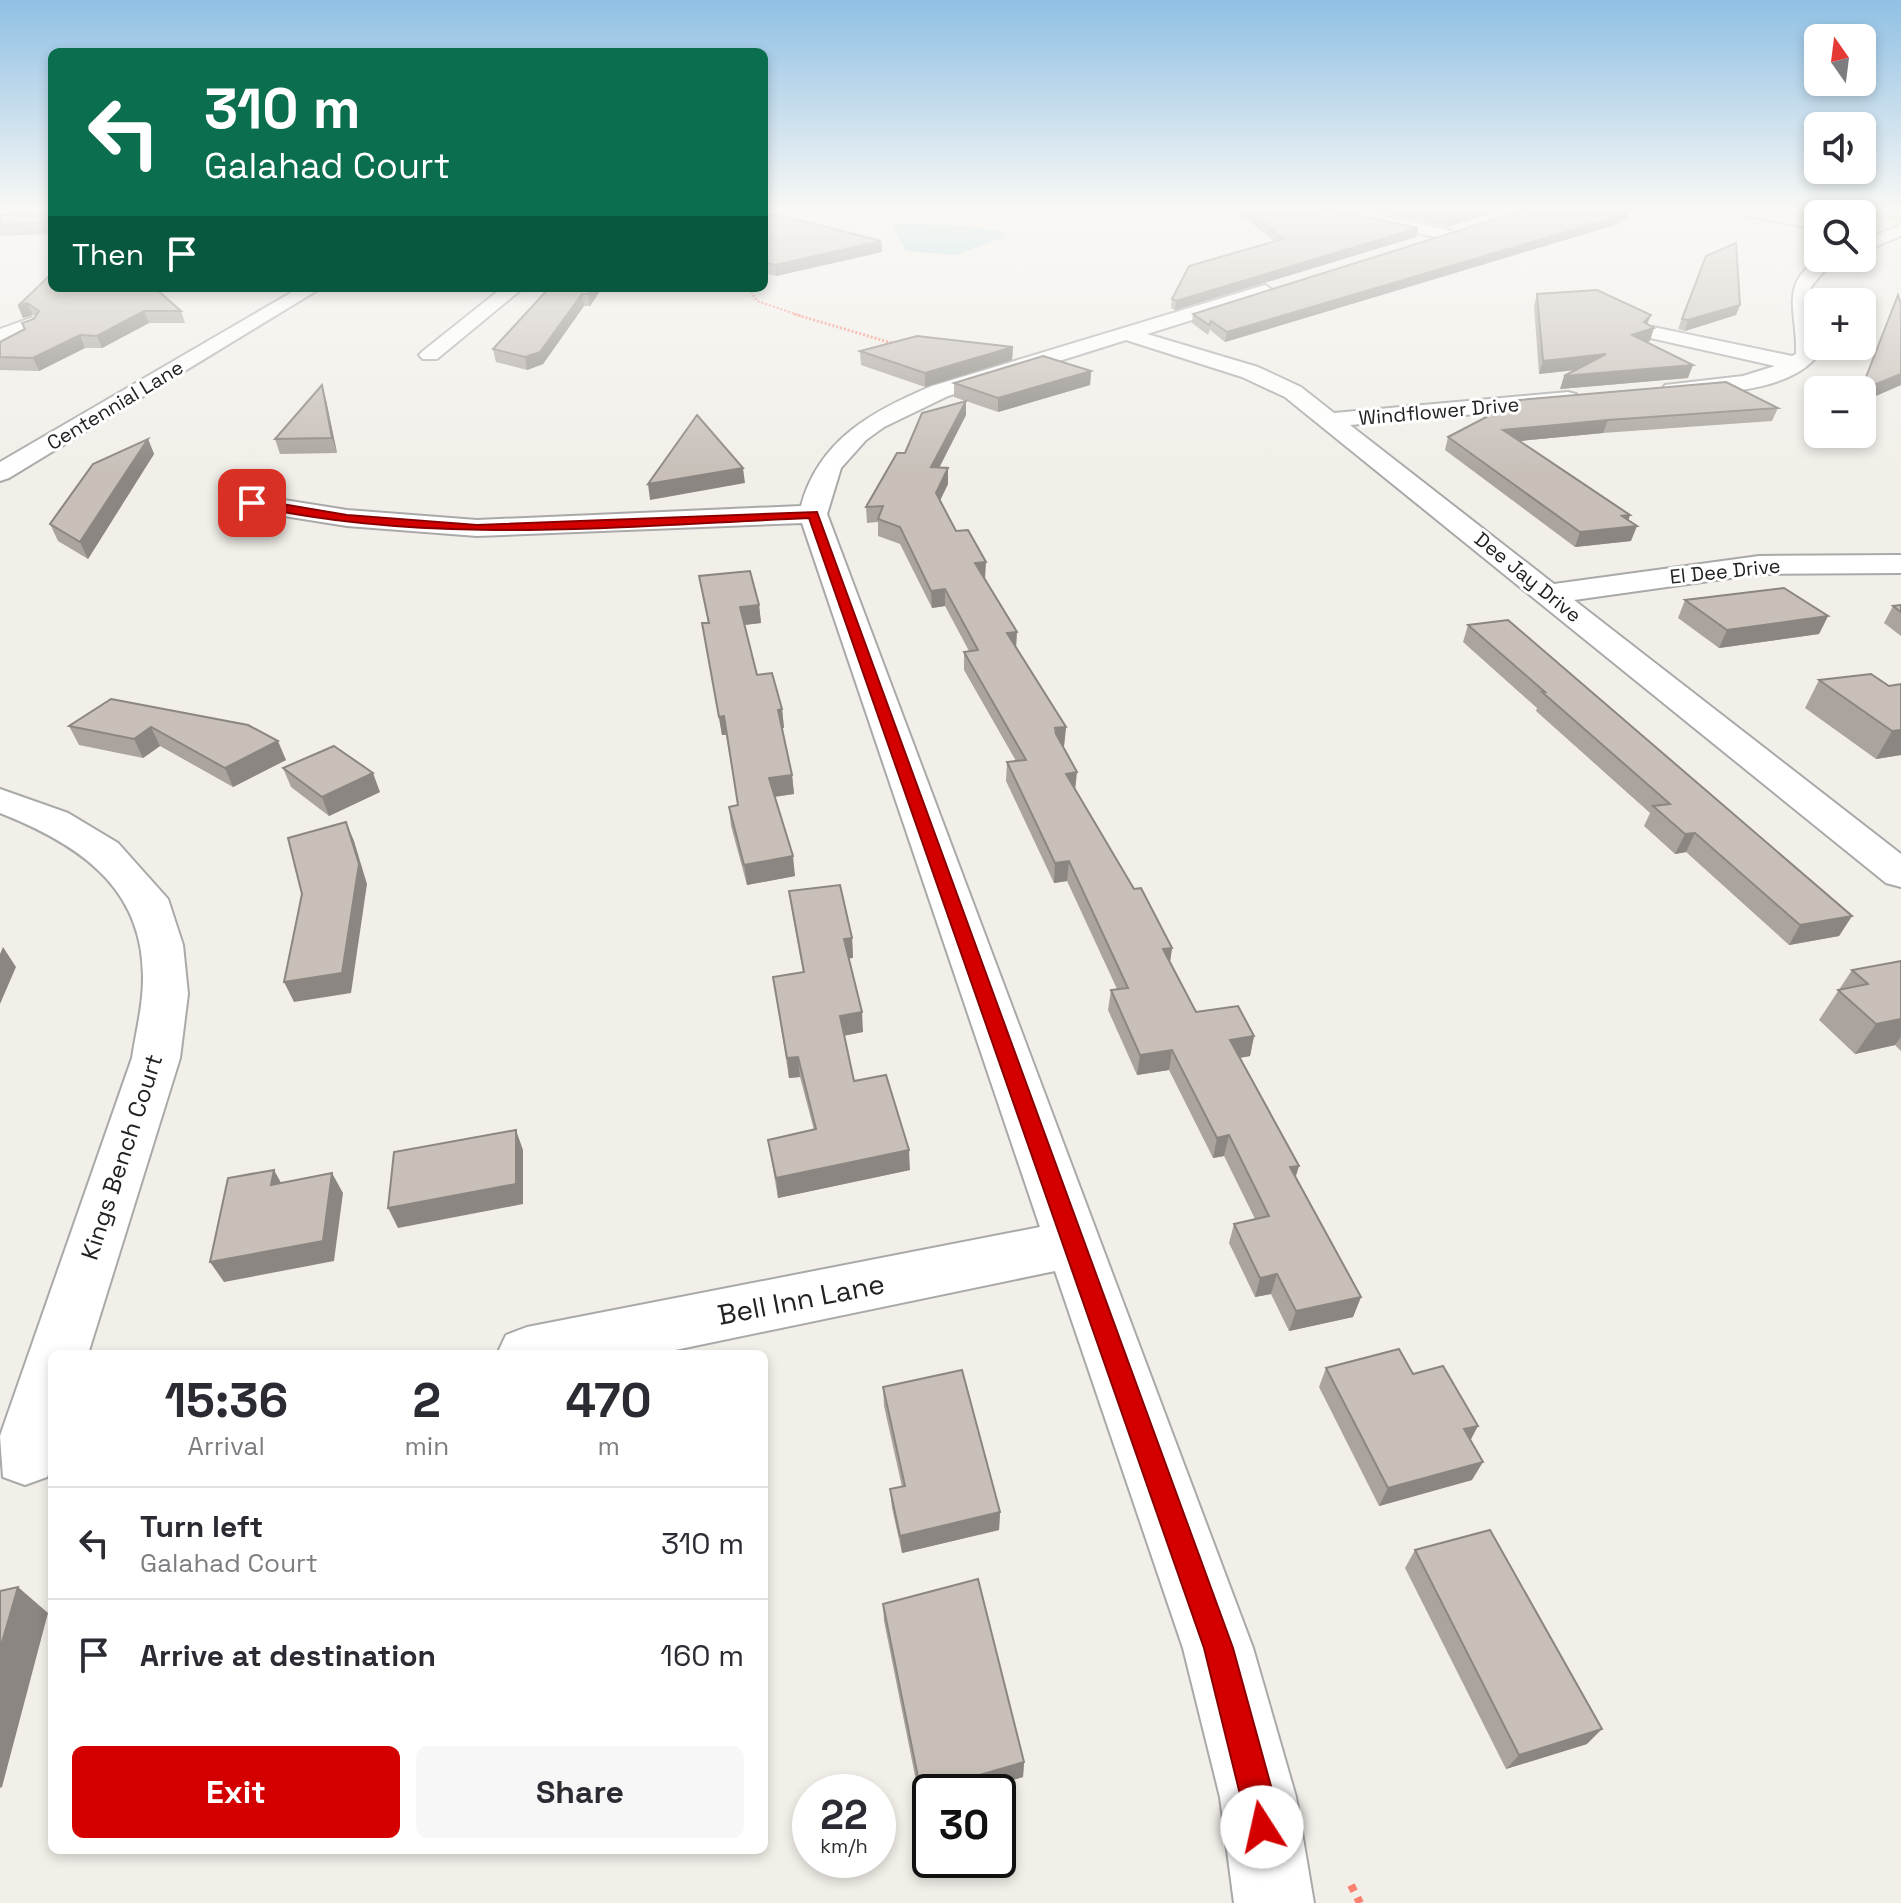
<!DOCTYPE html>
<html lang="en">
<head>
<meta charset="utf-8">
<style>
  :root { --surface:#fff; --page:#f7f7f7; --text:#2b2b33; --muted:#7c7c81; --line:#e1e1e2; --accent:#d40000 }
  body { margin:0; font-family:"Space Grotesk",sans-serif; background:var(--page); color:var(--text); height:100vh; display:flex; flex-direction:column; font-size:30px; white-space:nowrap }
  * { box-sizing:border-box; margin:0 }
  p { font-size:26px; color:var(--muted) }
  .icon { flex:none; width:44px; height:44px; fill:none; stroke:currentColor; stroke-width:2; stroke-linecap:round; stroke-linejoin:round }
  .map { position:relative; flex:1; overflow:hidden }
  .details { position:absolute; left:48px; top:1350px; width:720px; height:504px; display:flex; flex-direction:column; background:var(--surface); border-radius:12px; box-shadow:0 4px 12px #0003 }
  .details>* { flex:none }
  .banner { position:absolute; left:48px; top:48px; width:720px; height:244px; border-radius:12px; box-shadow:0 4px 12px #0003; background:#0b6e4f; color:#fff; overflow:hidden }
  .needle { width:52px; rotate:346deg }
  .controls { position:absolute; left:1804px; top:24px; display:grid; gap:16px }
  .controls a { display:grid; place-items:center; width:72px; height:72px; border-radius:12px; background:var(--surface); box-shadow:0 4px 12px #0003; font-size:40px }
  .speed { position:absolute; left:792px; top:1774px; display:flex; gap:16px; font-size:40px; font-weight:700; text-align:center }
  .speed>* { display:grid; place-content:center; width:104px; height:104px; border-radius:50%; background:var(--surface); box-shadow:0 4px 12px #0003; line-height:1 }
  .speed small { font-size:20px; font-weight:400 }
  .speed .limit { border:4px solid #111; border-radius:12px; background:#fff; color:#111 }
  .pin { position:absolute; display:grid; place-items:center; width:68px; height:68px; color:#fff; margin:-34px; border-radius:16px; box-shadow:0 4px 12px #0006 }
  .me { position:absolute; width:88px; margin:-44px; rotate:350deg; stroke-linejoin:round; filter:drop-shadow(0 0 6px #0008) }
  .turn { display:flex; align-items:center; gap:28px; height:168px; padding:0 24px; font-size:36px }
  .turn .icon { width:104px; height:104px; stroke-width:2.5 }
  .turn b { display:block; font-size:56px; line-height:68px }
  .then { display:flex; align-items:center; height:76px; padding:0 24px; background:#0003; gap:16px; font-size:30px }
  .eta { display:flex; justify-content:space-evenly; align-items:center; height:136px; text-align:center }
  .eta b { font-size:48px; font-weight:700; line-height:56px }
  .action { display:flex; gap:16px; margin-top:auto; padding:16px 24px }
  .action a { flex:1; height:92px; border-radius:12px; background:var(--accent); color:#fff; font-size:32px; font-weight:700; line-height:92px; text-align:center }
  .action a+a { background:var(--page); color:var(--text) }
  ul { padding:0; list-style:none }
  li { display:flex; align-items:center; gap:24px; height:112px; padding:0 24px; border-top:2px solid var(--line) }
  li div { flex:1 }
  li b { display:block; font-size:30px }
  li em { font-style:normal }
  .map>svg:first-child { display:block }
  .forest { fill:#add19e }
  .water { fill:#aad3df }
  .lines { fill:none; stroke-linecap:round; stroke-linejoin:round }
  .minor-casing { stroke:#a9a9a9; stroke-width:4 }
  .tertiary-casing { stroke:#a9a9a9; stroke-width:4 }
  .path-far2 { stroke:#fa8072; stroke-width:2; stroke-dasharray:2 2; stroke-linecap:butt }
  .path-far1 { stroke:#fa8072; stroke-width:3; stroke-dasharray:2 2; stroke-linecap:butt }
  .path { stroke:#fa8072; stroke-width:8; stroke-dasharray:7 7; stroke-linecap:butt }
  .minor { fill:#fff; fill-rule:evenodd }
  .tertiary { fill:#fff; fill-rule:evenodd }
  .wall { fill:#aba49e }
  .shaded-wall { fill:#8b8681 }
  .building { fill:#c7bfb8; stroke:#8b8681; stroke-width:2 }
  .route { fill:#d40000; stroke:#8a0000; stroke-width:2 }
  .labels { text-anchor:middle; stroke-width:6; stroke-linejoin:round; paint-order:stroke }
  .far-street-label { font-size:20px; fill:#222; stroke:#fff }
  .street-label { font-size:24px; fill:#222; stroke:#fff }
  .near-street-label { font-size:28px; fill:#222; stroke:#fff }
</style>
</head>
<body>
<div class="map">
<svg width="1901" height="1903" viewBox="0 0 1901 1903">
  <rect width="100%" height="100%" fill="#f2efe9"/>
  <path class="forest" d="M1757 207H1898L1901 208V221L1862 214Z"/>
  <path class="water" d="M898 223 969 226 1003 232 1004 237 955 255 906 251 894 229Z"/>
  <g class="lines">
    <defs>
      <g id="minor">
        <path d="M1720 207H1754L1818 219V229L1727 212Z"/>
        <path d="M1361 212 1449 230 1457 235 1449 240 1355 220V214Z"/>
        <path d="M1901 225V236L1862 252V241Z"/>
        <path d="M1822 258H1844L1824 271 1811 287 1817 356C1789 392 1715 393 1673 397L1665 395 1662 390 1665 385 1743 376 1775 366 1646 337 1643 333 1646 329 1653 327 1792 356 1796 354C1798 313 1777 282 1822 258Z"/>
        <path d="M1265 285 1274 291 1272 295 1147 334 1258 367 1301 387 1334 413 1568 392 1576 394 1579 399 1576 404 1568 406 1350 425 1554 584 1759 556 1901 555V573L1759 574 1574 600 1901 854V887L1886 883 1285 397 1242 377 1126 340 948 396 884 427 866 440 841 468 827 514 1253 1648 1296 1797 1314 1903H1234L1220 1797 1183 1648 1055 1271 656 1354H497L506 1335 527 1327 1040 1227 802 523 477 536 347 526 252 511 243 509 239 503 243 497 252 495 347 510 477 520 801 506C819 440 872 411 932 386Z"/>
        <path d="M502 288H523L437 359H423L419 355 423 351Z"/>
        <path d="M31 318 41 324 38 328 0 342V329Z"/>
        <path d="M0 789 68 813 118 843 168 899 183 945 188 994 180 1058 88 1354H52V1466L47 1477 25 1485 3 1477 0 1436 132 1058C135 1038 140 1017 142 997 152 894 86 847 0 813Z"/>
      </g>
      <path id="tertiary" d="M299 288H321L9 478 0 481V462Z"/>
    </defs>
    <use href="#minor" class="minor-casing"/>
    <use href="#tertiary" class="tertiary-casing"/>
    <g class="path-far2">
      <path d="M775 218 786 207"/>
      <path d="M749 288 757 301 801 316"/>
    </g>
    <path class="path-far1" d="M794 314 895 344"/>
    <path class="path" d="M1351 1885 1360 1903"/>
    <use href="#minor" class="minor"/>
    <use href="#tertiary" class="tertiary"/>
  </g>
  <g class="wall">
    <path d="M0 207H52V234L0 236V215L47 214 50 211V209L0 211Z"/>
    <path d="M1231 207H1320L1418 228 1416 237 1175 310 1171 308 1172 299 1275 242Z"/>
    <path d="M1355 207H1511L1447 227Z"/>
    <path d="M1534 207H1634L1632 211 1629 212 1627 218 1619 221 1618 224 1225 342 1210 330 1208 335 1192 323 1193 314Z"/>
    <path d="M764 215 881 241 882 252 776 276 764 273Z"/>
    <path d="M1706 256 1740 305 1736 315 1685 331 1678 329Z"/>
    <path d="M50 275 181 311 185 323H149L102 348H85L39 371 0 370V342L25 329 35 317 33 315 23 318 18 306Z"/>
    <path d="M549 288H602L590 306H584L543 364 527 370 496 362 493 349Z"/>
    <path d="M1537 294 1648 324 1650 341 1646 342 1688 378 1560 389 1576 370 1539 374 1534 306Z"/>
    <path d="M1898 295 1901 304V385L1862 402V390H1860Z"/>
    <path d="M1013 347 1012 360 925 387 861 365 860 351Z"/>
    <path d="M1091 371 1090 385 998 412 966 401V415L939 467 948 484 940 500 956 531 985 579 1016 648 1066 727 1064 746H1062L1075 790 1134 889 1172 948 1170 963 1196 1012 1254 1036 1250 1056 1240 1058 1296 1178 1361 1297 1353 1317 1289 1331 1271 1294 1255 1297 1229 1243 1234 1224 1255 1219 1224 1156 1213 1158 1169 1070 1137 1075 1108 1010 1111 990 1117 989 1067 881 1054 883 1006 781 1007 762 1016 761 964 670V652L969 651 945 606 932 608 900 544 878 536V522L867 523 866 507 905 453 965 401 954 397V383Z"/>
    <path d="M326 400 337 453 280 454 275 439Z"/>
    <path d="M1519 400 1778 408 1772 421 1603 433 1520 441 1630 515 1628 521 1631 541 1575 547 1445 450 1448 437Z"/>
    <path d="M148 439 154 454 88 559 58 541 50 524Z"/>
    <path d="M699 576 759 605 761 623 745 625 757 675 782 709 784 728H782L792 775 794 794 775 797 795 876 747 885 731 826 729 807 738 805 726 735H722L705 641 702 623H708Z"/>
    <path d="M1685 600 1828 616 1819 634 1719 648 1678 618Z"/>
    <path d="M1901 605V636L1884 623 1893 606Z"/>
    <path d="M1468 625 1852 916 1839 936 1789 945 1686 852 1675 854 1644 826 1650 813 1536 711 1537 708 1463 642Z"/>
    <path d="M1819 680 1889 686 1901 755 1876 759 1805 708Z"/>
    <path d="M111 699 286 760 233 787 160 746 143 758 79 745 69 726Z"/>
    <path d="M283 768 380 792 329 816 291 787Z"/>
    <path d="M789 891 852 938 853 958H848L863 1032 844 1036 854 1081 910 1170 778 1198 768 1140 814 1130 800 1077 789 1078 773 977 803 972 792 911Z"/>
    <path d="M1901 961V1051L1895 1045 1855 1054 1819 1020 1852 970Z"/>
    <path d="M1326 1368 1470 1440 1472 1480 1379 1506 1319 1387Z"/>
    <path d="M883 1387 1000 1512 999 1530 902 1553 892 1508 890 1489 902 1487 884 1406Z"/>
    <path d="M1415 1550 1587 1744 1506 1769 1405 1568Z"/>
    <path d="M883 1604 1024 1762 1023 1777 971 1792H930V1804L921 1806 884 1621Z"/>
  </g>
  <g class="shaded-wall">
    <path d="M1487 207H1511L1447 227 1449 219Z"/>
    <path d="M1621 207H1634L1632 211 1629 212 1627 218 1619 221 1618 224 1225 342 1227 332Z"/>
    <path d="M1418 228 1416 237 1175 310 1176 301Z"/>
    <path d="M881 241 882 252 776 276 775 265Z"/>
    <path d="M592 288H602L590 306 588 294Z"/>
    <path d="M582 294 584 306 543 364 527 370 525 357Z"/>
    <path d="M27 303 33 315 23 318 18 306Z"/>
    <path d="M1740 305 1736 315 1685 331 1688 320Z"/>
    <path d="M144 311 149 323 102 348 97 336Z"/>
    <path d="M1651 315 1646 327 1654 328 1650 341 1628 347 1632 335Z"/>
    <path d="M80 335 85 348 39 371 33 358Z"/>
    <path d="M1013 347 1012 360 925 387V373Z"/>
    <path d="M1606 354 1602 367 1539 374 1543 361Z"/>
    <path d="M1693 365 1688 378 1560 389 1564 376Z"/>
    <path d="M1091 371 1090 385 998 412V398Z"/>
    <path d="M1901 374V385L1862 402V390Z"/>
    <path d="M322 385 326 400 337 453 332 438Z"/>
    <path d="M966 401V415L932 482 931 467Z"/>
    <path d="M1608 420 1603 433 1499 443 1503 430Z"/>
    <path d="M148 439 154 454 88 559 80 542Z"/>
    <path d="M743 468 745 483 650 500 648 484Z"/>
    <path d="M948 468V484L936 509V493Z"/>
    <path d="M1630 515 1626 527 1637 526 1631 541 1575 547 1580 532 1622 516Z"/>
    <path d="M986 562 985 579 975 563Z"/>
    <path d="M945 589V606L932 608 931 591Z"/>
    <path d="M759 605 761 623 743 625 740 607Z"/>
    <path d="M1828 616 1819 634 1719 648 1727 630Z"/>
    <path d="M1017 632 1016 650 1007 633Z"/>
    <path d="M782 709 784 728H780L778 710Z"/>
    <path d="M724 716 726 735H722L719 717Z"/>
    <path d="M151 727 160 746 143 758 134 739Z"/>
    <path d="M1066 727 1064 746 1054 747 1055 728Z"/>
    <path d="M1901 730V755L1876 759 1892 731Z"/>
    <path d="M278 741 286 760 233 787 225 768Z"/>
    <path d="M1077 772 1075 791 1066 774Z"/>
    <path d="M373 773 380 792 329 816 322 797Z"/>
    <path d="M792 775 794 794 771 797 769 778Z"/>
    <path d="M346 822 354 841 367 884 351 993 294 1002 284 982Z"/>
    <path d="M1695 833 1686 852 1675 854 1685 834Z"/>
    <path d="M793 856 795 876 747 885 744 865Z"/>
    <path d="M1069 861 1067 881 1054 883 1055 863Z"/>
    <path d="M1852 916 1839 936 1789 945 1800 925Z"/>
    <path d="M852 938 853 958 845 959 844 939Z"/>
    <path d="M3 947 16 967 0 1004V954Z"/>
    <path d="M1172 948 1169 968 1163 949Z"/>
    <path d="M862 1012 863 1032 841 1036 840 1016Z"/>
    <path d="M1901 1019V1037L1895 1045 1855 1054 1876 1024Z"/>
    <path d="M1254 1036 1250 1056 1226 1060 1230 1040Z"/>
    <path d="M1172 1050 1169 1070 1137 1075 1140 1055Z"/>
    <path d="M798 1057 800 1077 789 1078 787 1058Z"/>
    <path d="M516 1130 523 1150V1204L398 1228 388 1208Z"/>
    <path d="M1229 1135 1224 1156 1213 1158 1217 1138Z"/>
    <path d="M909 1150 910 1170 778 1198 776 1178Z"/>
    <path d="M1299 1166 1293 1186 1290 1167Z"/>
    <path d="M274 1170 285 1190 271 1185Z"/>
    <path d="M332 1173 343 1193 334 1261 224 1282 210 1262Z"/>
    <path d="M1277 1274 1271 1294 1255 1297 1260 1278Z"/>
    <path d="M1361 1297 1353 1317 1289 1331 1296 1311Z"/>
    <path d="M1478 1426 1468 1445 1464 1429Z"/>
    <path d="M1483 1462 1472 1480 1379 1506 1388 1488Z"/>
    <path d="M1000 1512 999 1530 902 1553 900 1536Z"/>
    <path d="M18 1587 48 1613 2 1787 0 1788V1649Z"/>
    <path d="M1602 1729 1587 1744 1506 1769 1519 1755Z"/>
    <path d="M1024 1762 1023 1777 971 1792H930V1804L921 1806V1792Z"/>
  </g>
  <g class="building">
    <path d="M50 207H52V222L0 225V215L47 214 50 211Z"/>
    <path d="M1242 207H1320L1418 228 1176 301 1172 299 1189 266 1283 239Z"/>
    <path d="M1394 207H1487L1449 219Z"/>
    <path d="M1534 207H1621L1618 208 1629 211 1615 215 1620 216 1227 332 1211 321 1209 325 1193 314Z"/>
    <path d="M764 215 784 216 881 241 775 265 764 262Z"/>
    <path d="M1736 243 1740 305 1688 320 1682 319 1706 256Z"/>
    <path d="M52 274V288H155L181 311H144L97 336 80 335 33 358 0 357V342L25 329 22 323 34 319 39 311 27 303 18 306 50 275Z"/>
    <path d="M549 288H592L588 294H582L540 352 525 357 493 349Z"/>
    <path d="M1597 290 1651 315 1644 322 1654 328 1632 335 1693 365 1564 376 1606 354 1543 361 1537 294Z"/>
    <path d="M1898 295 1901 304V374L1861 390Z"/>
    <path d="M917 336 1013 347 925 373 860 351Z"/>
    <path d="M1043 356 1091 371 998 398 954 383Z"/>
    <path d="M1726 382 1778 408 1608 420 1503 430 1630 515 1622 516 1637 526 1580 532 1448 437 1519 400Z"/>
    <path d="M322 385 332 438 275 439Z"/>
    <path d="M966 401 931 467 948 468 936 493 956 531 968 530 986 562 975 563 1017 632 1007 633 1066 727 1055 728 1056 734 1077 772 1066 774 1134 889 1141 888 1172 948 1163 949 1196 1012 1238 1006 1254 1036 1230 1040 1299 1166 1290 1167 1361 1297 1296 1311 1277 1274 1260 1278 1234 1224 1269 1216 1229 1135 1217 1138 1172 1050 1140 1055 1111 990 1128 988 1069 861 1055 863 1007 762 1026 760 964 652 978 650 945 589 931 591 900 527 878 519 883 506 866 507 897 453H905L922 413Z"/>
    <path d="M697 415 743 468 648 484Z"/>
    <path d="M148 439 80 542 50 524 93 464Z"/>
    <path d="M750 571 759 605 740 607 757 675 772 673 782 709 778 710 792 775 769 778 793 856 744 865 729 807 738 805 724 716 719 717 702 623H709L699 576Z"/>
    <path d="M1784 588 1828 616 1727 630 1685 600Z"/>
    <path d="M1901 605V612L1893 606Z"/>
    <path d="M1508 620 1852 916 1800 925 1695 833 1685 834 1653 806 1670 804 1542 692H1545L1468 625Z"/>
    <path d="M1871 674 1889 686 1901 684V730L1892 731 1819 680Z"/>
    <path d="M111 699 248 725 278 741 225 768 151 727 134 739 69 726Z"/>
    <path d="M334 746 373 773 322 797 283 768Z"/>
    <path d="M346 822 359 864 342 973 284 982 302 894 288 838Z"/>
    <path d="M840 885 852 938 844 939 862 1012 840 1016 854 1081 886 1075 909 1150 776 1178 768 1140 816 1129 798 1057 787 1058 773 977 804 972 789 891Z"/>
    <path d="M1901 961V1019L1876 1024 1838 990 1868 984 1852 970Z"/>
    <path d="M516 1130V1184L388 1208 394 1152Z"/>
    <path d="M274 1170 271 1185 332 1173 323 1241 210 1262 228 1178Z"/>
    <path d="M1399 1349 1413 1374 1443 1366 1478 1426 1464 1429 1483 1462 1388 1488 1326 1368Z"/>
    <path d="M962 1370 1000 1512 900 1536 890 1489 905 1486 883 1387Z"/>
    <path d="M1490 1530 1602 1729 1519 1755 1415 1550Z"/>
    <path d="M978 1579 1024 1762 921 1792 883 1604Z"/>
    <path d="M18 1587 0 1649V1591Z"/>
  </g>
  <linearGradient id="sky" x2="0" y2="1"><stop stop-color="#8fc0e4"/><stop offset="0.44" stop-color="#f9f8f5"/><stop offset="1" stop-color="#f9f8f5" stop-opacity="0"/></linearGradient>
  <rect width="1901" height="474" fill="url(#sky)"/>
  <path class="route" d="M252 499 347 515 477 525 817 512 1233 1648 1274 1797 1278 1827 1274 1839 1262 1843 1251 1839 1204 1648 809 518C622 526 432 546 248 505L246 503Z"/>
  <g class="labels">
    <g class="far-street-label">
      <text transform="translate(115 405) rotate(-31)" y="7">Centennial Lane</text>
      <text transform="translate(1439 411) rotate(-5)" y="7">Windflower Drive</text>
      <text transform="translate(1725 571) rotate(-6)" y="7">El Dee Drive</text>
      <text transform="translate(1528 577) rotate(39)" y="7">Dee Jay Drive</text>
    </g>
    <g class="street-label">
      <text transform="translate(122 1157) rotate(-72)" y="8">Kings Bench Court</text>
    </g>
    <g class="near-street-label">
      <text transform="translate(801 1299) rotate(-11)" y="10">Bell Inn Lane</text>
    </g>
  </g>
</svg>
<div class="controls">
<a><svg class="needle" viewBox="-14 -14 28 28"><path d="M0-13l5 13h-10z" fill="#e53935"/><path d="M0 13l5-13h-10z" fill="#7c7c81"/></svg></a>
<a><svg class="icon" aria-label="sound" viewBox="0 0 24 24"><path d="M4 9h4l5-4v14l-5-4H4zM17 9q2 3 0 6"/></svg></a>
<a><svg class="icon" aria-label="search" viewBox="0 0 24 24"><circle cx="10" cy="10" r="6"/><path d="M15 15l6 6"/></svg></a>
<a>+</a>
<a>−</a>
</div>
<div class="speed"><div>22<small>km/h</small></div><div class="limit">30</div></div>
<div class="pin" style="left:252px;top:503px;background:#d93025"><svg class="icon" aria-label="arrive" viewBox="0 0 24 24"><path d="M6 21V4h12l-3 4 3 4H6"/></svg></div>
<svg class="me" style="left:1262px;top:1827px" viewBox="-20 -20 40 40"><circle r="19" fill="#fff"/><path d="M0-13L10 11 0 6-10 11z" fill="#d40000"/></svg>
<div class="banner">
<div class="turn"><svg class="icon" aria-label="left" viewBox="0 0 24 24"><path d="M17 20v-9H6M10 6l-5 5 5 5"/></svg><div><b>310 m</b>Galahad Court</div></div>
<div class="then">Then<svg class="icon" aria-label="arrive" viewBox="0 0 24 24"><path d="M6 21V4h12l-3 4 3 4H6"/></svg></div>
</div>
<section class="details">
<div class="eta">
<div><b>15:36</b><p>Arrival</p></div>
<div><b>2</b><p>min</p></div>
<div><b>470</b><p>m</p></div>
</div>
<ul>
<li><svg class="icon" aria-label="left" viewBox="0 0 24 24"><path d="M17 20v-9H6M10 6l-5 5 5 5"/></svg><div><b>Turn left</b><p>Galahad Court</p></div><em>310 m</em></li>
<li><svg class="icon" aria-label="arrive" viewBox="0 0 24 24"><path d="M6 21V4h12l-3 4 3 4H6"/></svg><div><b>Arrive at destination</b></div><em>160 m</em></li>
</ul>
<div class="action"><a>Exit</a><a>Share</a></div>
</section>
</div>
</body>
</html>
